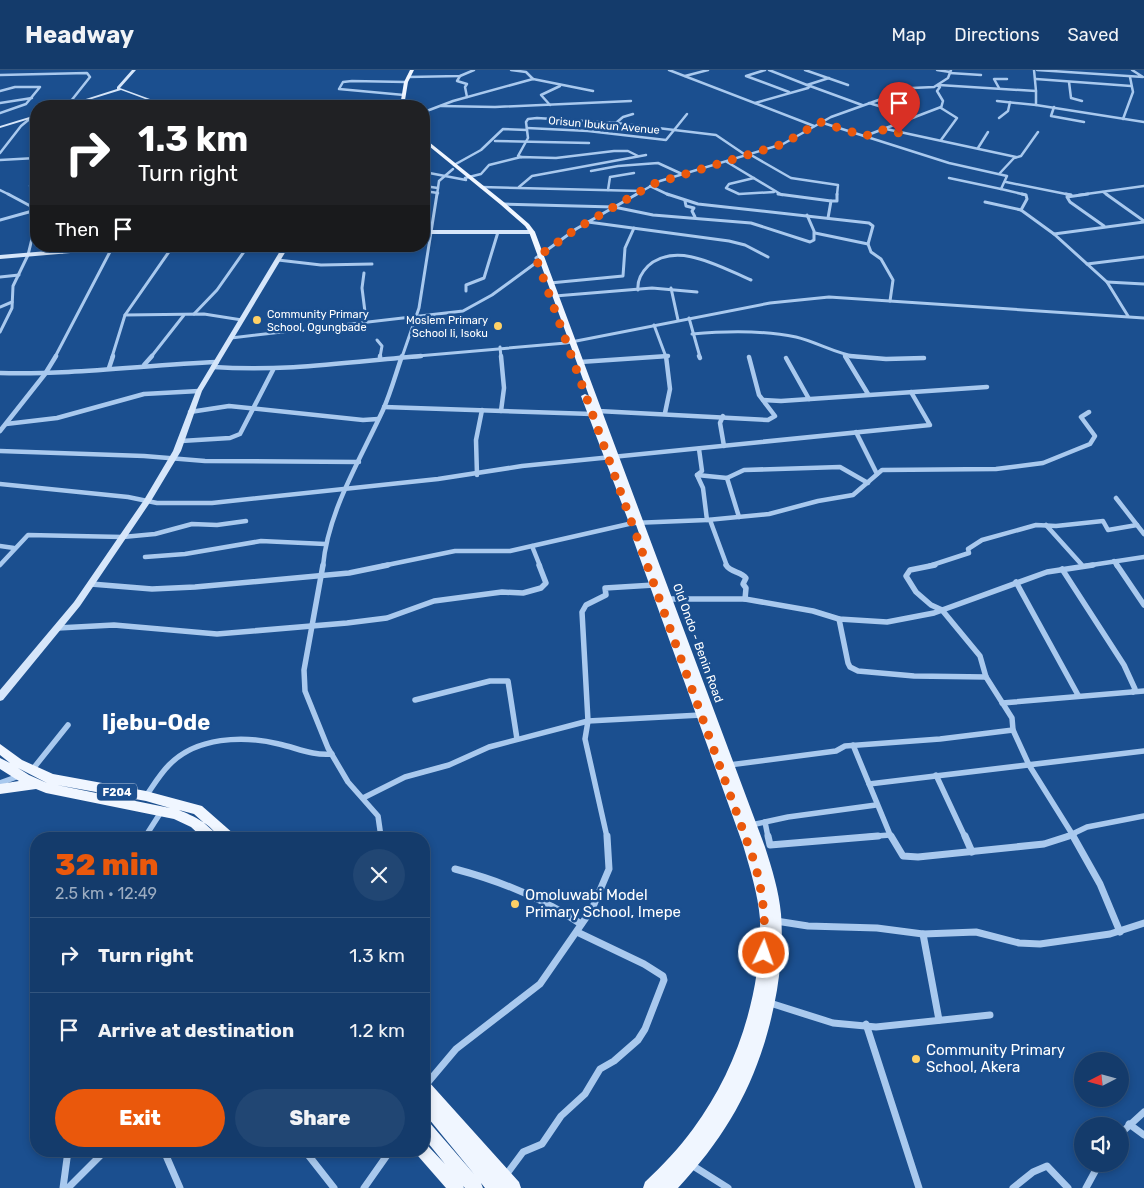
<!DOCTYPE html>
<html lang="en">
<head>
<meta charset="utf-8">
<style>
  :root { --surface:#143b6b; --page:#214673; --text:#f1f3f6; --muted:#9dadc1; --line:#33557e; --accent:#ea580c }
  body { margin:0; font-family:Rubik,sans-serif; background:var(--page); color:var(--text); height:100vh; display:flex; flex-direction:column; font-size:19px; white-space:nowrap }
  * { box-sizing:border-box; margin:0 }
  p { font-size:16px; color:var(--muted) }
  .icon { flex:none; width:28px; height:28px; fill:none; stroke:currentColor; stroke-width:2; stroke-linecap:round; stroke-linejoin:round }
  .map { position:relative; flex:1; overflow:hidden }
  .drawer { position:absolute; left:30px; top:762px; width:400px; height:325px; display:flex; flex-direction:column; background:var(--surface); border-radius:20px; box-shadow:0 2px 8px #0003,0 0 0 1px var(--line) }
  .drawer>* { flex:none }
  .guide { position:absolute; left:30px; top:30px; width:400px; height:152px; border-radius:20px; box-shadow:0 2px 8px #0003,0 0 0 1px var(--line); background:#202124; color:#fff; overflow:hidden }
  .needle { width:32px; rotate:264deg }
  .fabs { position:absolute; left:1074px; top:982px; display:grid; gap:10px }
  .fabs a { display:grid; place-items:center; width:55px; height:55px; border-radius:50%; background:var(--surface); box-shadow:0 2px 8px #0003,0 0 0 1px var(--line); font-size:25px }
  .pin { position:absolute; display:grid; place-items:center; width:42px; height:42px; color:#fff; margin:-51px -21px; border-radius:50% 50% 50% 0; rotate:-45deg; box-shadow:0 0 5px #0007 }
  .pin .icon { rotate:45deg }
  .me { position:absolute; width:55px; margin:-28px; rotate:3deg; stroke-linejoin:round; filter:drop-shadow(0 0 4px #0008) }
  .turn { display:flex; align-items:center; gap:18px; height:105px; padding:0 25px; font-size:22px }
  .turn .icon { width:65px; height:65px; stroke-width:2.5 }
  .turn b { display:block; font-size:35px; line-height:42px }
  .then { display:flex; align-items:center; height:48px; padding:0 25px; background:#0003; gap:10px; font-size:19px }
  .round { display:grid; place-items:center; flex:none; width:52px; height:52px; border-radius:26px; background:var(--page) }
  .headline { display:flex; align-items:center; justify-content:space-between; height:85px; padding:0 25px }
  h1 { font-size:30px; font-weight:800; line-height:38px; color:var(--accent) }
  .primary-button { display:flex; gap:10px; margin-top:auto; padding:10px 25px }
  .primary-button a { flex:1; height:58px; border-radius:30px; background:var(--accent); color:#fff; font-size:20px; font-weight:800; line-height:58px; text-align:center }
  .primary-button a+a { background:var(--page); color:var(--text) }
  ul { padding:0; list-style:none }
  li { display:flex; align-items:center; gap:15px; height:75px; padding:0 25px; border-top:1px solid var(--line) }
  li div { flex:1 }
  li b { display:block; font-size:19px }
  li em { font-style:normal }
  header { display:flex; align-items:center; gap:30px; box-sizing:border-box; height:70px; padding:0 25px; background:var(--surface); border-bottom:1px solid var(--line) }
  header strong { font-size:24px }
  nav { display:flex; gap:28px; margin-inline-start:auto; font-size:18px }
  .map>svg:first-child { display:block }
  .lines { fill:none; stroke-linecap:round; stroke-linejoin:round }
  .street-far4 { stroke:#a9c9ee; stroke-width:2.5 }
  .street-far3 { stroke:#a9c9ee; stroke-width:3 }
  .street-far2 { stroke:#a9c9ee; stroke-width:4.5 }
  .street-far1 { stroke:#a9c9ee; stroke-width:5.5 }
  .street { stroke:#a9c9ee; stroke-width:7 }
  .secondary { fill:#d6e6fa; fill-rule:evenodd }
  .primary { fill:#f0f6ff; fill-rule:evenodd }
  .route { stroke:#ea580c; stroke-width:9; stroke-dasharray:0 16.2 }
  .poi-dot { fill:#ffd166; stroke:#1b4f8f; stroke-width:2 }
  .labels { text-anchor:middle; stroke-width:5; stroke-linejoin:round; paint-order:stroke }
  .far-street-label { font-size:11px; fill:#fff; stroke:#1b4f8f }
  .far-poi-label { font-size:11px; fill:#fff; stroke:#1b4f8f; text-anchor:start }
  .shield { fill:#1b4f8f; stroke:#bbcadd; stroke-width:1 }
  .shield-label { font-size:11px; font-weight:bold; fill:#fff }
  .street-label { font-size:12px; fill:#fff; stroke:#1b4f8f }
  .near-poi-label { font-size:15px; fill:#fff; stroke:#1b4f8f; text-anchor:start }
  .town-label { font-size:22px; font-weight:bold; fill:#fff; stroke:#1b4f8f }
</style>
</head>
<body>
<header>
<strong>Headway</strong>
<nav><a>Map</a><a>Directions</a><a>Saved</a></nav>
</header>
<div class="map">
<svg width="1144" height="1118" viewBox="0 0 1144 1118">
  <rect width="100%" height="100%" fill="#1b4f8f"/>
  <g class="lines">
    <g class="street-far4">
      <path d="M511 0 526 2 533 9"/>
      <path d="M669 0 814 56"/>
      <path d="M765 0 746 6 789 22"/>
      <path d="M769 0 807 15"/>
      <path d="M805 0 848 15"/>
      <path d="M937 0 950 2"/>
      <path d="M1034 0 1036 21"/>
      <path d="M1037 0 1143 7 1132 0"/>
      <path d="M950 3 981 5"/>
      <path d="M0 5 87 3 90 7 67 36"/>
      <path d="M460 6 457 11 467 14 465 17 467 27"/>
      <path d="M685 6 708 0"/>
      <path d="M408 7 460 6 474 0"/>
      <path d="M1036 9 1131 16"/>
      <path d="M1069 12 1071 28 1082 31"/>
      <path d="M939 15 1036 21V35L1144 52"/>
      <path d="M810 16 862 35"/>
      <path d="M938 16 940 17 937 21 943 31 941 38 957 48 941 70"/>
      <path d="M999 18 994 9H1007"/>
      <path d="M0 21 15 17H40L26 34 0 43"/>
      <path d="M404 25 339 19 343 12 352 11 406 12"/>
      <path d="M997 31 1036 35"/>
      <path d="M0 33 32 28"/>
      <path d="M755 33 808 18 810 16 807 15 829 8"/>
      <path d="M869 33 915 47"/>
      <path d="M550 35 541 25 560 16"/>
      <path d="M227 36 232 35 231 33 235 31"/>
      <path d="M260 36 261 32"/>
      <path d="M441 36 495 37 631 31"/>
      <path d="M1054 37 1051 46 1084 52"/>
      <path d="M424 42 453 31 533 9 593 21"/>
      <path d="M999 48 1008 41 1010 32"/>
      <path d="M1123 49 1133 22 1130 7"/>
      <path d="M617 52 623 47 633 44"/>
      <path d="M820 52 949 93 1007 106 1001 119 1026 125"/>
      <path d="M527 58 588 61 666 70 687 44"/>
      <path d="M886 59 1016 87"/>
      <path d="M865 66 941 37"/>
      <path d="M495 71 589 73"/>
      <path d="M978 78 988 62"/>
      <path d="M0 83 21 56 32 47"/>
      <path d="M751 85 791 108 838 115 837 125"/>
      <path d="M521 87 518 86 528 68 526 52 528 49 537 48 616 53 716 65 747 86"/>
      <path d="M0 90 36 88"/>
      <path d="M727 92 782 125"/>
      <path d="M454 95 481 80 503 59 527 60"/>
      <path d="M591 101 618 96 658 93 682 104"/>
      <path d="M424 102 466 110"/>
      <path d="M1000 103 1014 88 1021 86 1038 62"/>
      <path d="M465 108 481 104 489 95 521 87 556 88 614 81H628L638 86"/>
      <path d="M754 108 729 114 726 118 739 124 774 122"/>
      <path d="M949 108 1001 119"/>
      <path d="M36 111 30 116 36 118"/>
      <path d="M1006 112 1071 125"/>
      <path d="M424 116 438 118"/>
      <path d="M650 116 669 125"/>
      <path d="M481 117 641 121"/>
      <path d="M519 117 532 106 646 85"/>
      <path d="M0 120 10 125"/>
      <path d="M608 120 610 107 634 103"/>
      <path d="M424 121 438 123"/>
      <path d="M1103 122 1108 125"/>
      <path d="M437 125 439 111 453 99"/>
      <path d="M635 125 660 111 783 74 831 47 912 18 934 17 948 8 951 0"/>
      <path d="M1079 125 1144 116"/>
    </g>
    <g class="street-far3">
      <path d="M8 124 36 139"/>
      <path d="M667 124 698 134 869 153 873 156 868 174 871 182 881 189 893 210 890 231"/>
      <path d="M778 124 831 131"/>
      <path d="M1022 124 1026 125 1027 129 1021 140 1054 164 1107 212 1128 246"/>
      <path d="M1066 124 1071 125"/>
      <path d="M1088 124 1067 127 1070 132 1104 156"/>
      <path d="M1106 124 1144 151"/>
      <path d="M685 131 686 136 694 138 692 141 695 147"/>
      <path d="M985 132 1021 140"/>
      <path d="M503 134 614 137 653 145 751 153 810 172 814 170V161L807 145"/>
      <path d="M828 148 831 131H837V124"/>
      <path d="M0 150 36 140"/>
      <path d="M588 152 729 171 745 175 768 187"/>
      <path d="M815 163 868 174"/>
      <path d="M1054 164 1144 152"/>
      <path d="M62 182 65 176"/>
      <path d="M536 188 576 159 637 124"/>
      <path d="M278 190 321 195 372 194"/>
      <path d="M1087 194 1144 187"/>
      <path d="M364 203 362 218 366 250"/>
      <path d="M0 207 19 205"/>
      <path d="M1107 212 1144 214"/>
      <path d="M550 213 623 206 625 178 634 158"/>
      <path d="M671 218 678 250"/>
      <path d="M638 220C637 210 641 203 648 196 677 170 722 198 751 210"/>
      <path d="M466 221V215L484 208 498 162"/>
      <path d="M555 226 652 218 697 222"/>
      <path d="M0 237 12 232"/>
      <path d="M194 244 217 220 248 176"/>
      <path d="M125 245 204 244 242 250"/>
      <path d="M689 248 700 287"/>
      <path d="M654 255 666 287"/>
      <path d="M0 262 12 238 13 216 28 185 36 152"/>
      <path d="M692 264C726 261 762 260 796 267 817 272 836 284 858 287"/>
      <path d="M231 268 463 241 492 225 537 192"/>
      <path d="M377 270 382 276 380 287"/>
      <path d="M500 277 501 287"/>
      <path d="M845 285 846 287"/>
      <path d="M55 287 113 176"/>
      <path d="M112 287 125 245 173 176"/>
      <path d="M151 287 184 245"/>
      <path d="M402 287 419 238 437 124"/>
      <path d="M406 287 566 273 770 233 829 227 1144 248"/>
      <path d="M656 287 668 286"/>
    </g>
    <g class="street-far2">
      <path d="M501 286 504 318 501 341"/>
      <path d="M699 286 700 288"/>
      <path d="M845 286 868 324"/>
      <path d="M850 286 886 289 924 288"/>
      <path d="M380 288V286"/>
      <path d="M786 288 809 329"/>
      <path d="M580 292 668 286"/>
      <path d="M144 295 152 286"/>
      <path d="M213 297C285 302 349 292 421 286"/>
      <path d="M109 298 113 286"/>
      <path d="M0 303C72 305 145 295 217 292"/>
      <path d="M763 330 781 331 987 317"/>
      <path d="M384 337 592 344"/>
      <path d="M598 341 768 350 775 346 759 325 749 287"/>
      <path d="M190 342 229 336 363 350 378 349"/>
      <path d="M665 343 670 319 666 286"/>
      <path d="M723 346 720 353 724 376"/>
      <path d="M6 354 57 348 144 324 199 321"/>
      <path d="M0 361 45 304 56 286"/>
      <path d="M856 362 877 404"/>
      <path d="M181 371 230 368 240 364 273 300"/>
      <path d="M699 379 702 401 697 405 703 418 707 450"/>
      <path d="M0 381 144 386 205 391 359 392"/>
      <path d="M477 405 476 370 482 340"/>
      <path d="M697 405 727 408 744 400 840 397 868 413"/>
      <path d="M727 408 739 447"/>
      <path d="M0 414 128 427 157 433H212L438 409 522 396 930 355 911 322"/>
      <path d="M1116 428 1144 464"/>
      <path d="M710 450 727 496"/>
      <path d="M1046 455 1082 495"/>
      <path d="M0 476 14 478"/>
      <path d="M532 476 540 496"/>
      <path d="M145 487 185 484 261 471 325 474"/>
      <path d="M1114 491 1117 496"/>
      <path d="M0 495 28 465 123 467 155 464 192 454 217 455 246 451"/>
      <path d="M323 496C328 441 360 390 383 340 391 322 396 303 402 286"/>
      <path d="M382 496 455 481H510L633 453 707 450 769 444 818 431 853 425 882 400 996 399 1043 393 1090 374 1095 366 1081 347 1089 342"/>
      <path d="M929 496 969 483 968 479 982 470 1036 455 1056 456 1103 451 1108 460 1137 455"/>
      <path d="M1085 496 1144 487"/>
    </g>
    <g class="street-far1">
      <path d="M323 495 304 600 305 621 328 678 348 712 378 746 381 767"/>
      <path d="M726 495C731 503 741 501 746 508L743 514 746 518 745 529"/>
      <path d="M935 495 910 500 906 506 916 522 931 535 942 540 980 586 986 607 1012 648 1013 660 1029 695 1074 767"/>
      <path d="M1117 495 1144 535"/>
      <path d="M1062 499 1124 595 1135 619 1133 622"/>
      <path d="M1016 512 1078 625"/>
      <path d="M91 514 152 519 195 517 349 503 388 495"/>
      <path d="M668 529H745L813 541 839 549 887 552 934 543 1047 502 1093 495"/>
      <path d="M839 549 848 593 850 597 858 601 914 606 986 607"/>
      <path d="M58 558 114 555 217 564 347 553 387 548 434 531 502 522 523 523 541 518 546 513 539 495"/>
      <path d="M415 630 490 611H508L517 669"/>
      <path d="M1002 633 1144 621"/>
      <path d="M853 675 891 767"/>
      <path d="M729 695 836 681 845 676 940 669 1013 660"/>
      <path d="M32 700 68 655"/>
      <path d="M936 705 965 767"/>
      <path d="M0 713 19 706"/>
      <path d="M869 714 1144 681"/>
      <path d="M146 726C153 716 160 704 169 695 196 667 243 665 279 674 297 678 313 686 332 684"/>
      <path d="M363 728 405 707 449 695 489 677 588 651 701 645"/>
      <path d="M765 752 768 767"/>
      <path d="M751 755 788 747 876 735"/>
      <path d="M145 767 161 742"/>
      <path d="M607 767 585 669 588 651 582 542 586 535 606 525 605 518 654 515"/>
      <path d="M863 767 890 765"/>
      <path d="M1066 767 1087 757 1144 746"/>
    </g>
    <g class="street">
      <path d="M381 766V769"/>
      <path d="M768 766 770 775 878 766"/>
      <path d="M891 766 903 786 918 787 1044 774 1069 766"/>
      <path d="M965 766 972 782"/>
      <path d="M1073 766 1100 814 1120 862"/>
      <path d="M144 769 146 766"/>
      <path d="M455 799C501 811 541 827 581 854"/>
      <path d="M33 843 36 839"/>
      <path d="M776 851 808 856 877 858 923 864 976 862 1019 873 1040 874 1110 864 1144 853"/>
      <path d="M923 864 939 950"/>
      <path d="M770 933 833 953 876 957 990 945"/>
      <path d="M866 954 919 1118"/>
      <path d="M424 1017 456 979 540 914 592 839 609 799 607 766"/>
      <path d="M1129 1054 1144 1065"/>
      <path d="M1120 1064 1144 1042"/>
      <path d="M164 1081 180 1118"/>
      <path d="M305 1081 334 1118"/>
      <path d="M690 1094 728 1118"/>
      <path d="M506 1105 523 1082 542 1074 561 1046 585 1024 600 999 614 991 638 970 645 959 664 910 663 906 644 894 577 862"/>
      <path d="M63 1118 68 1081"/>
      <path d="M68 1118 105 1081"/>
      <path d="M364 1118 390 1081"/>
      <path d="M1013 1118 1033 1102 1047 1096 1068 1118"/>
      <path d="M1086 1118 1099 1094"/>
    </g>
    <g class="secondary">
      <path d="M132 0H136L120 18 169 36H164L121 20 69 36H64L117 19V17Z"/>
      <path d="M36 45V47L0 58V56Z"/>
      <path d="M424 160H532L535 162 532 164H424Z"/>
      <path d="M107 176H131L129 178 0 189V185Z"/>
      <path d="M283 176H289L202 321 181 381 151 431 80 536 3 630 0 631V620L74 532 144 430 173 381 196 321Z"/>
    </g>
    <g class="primary">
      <path d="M410 0H414L408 12 404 36H400L404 12Z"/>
      <path d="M424 68 505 133 529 154 535 162 765 777C772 799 779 821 781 844 783 869 781 895 777 920 763 1000 733 1059 678 1118H643L645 1112C663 1095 679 1078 693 1059 737 1000 762 922 760 849 758 824 750 799 743 775L633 469 635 467 640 466 635 452H629L628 450 581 326 585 324 589 326 529 162 525 156 501 135 424 72Z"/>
      <path d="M0 674 22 690 53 704 146 721 202 736 235 765 237 769H222L194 744 179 740C193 746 212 754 219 769H204L191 757 174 749 46 723 36 719 0 724V714L19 711 0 699V688L10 693 0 685ZM18 698 47 713 50 714 47 713 29 705ZM57 715 146 731 170 738Z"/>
      <path d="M424 1010 429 1012 519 1112 521 1118H485L481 1113 483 1118H465L463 1116 464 1118H446L418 1086 415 1081H424V1074L428 1076 445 1094 424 1068V1050L429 1052 474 1104 424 1043Z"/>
    </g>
  </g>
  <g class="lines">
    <path class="route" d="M764 883C766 850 763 820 753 788L536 188 576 159 653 114 783 74 820 52 865 66 886 59 899 63"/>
  </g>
  <g class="poi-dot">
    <circle cx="257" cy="250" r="5"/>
    <circle cx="498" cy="256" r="5"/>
    <circle cx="515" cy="834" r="5"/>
    <circle cx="916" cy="989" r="5"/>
  </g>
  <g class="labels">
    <g class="far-street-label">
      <text transform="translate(604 55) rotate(5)" y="4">Orisun Ibukun Avenue</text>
    </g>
    <g class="far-poi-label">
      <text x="267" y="248">Community Primary<tspan x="267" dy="13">School, Ogungbade</tspan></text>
      <text x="488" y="254" text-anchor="end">Moslem Primary<tspan x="488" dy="13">School Ii, Isoku</tspan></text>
    </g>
    <rect class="shield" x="97" y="713.5" width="40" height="17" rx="4"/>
    <g class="shield-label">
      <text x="117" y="726">F204</text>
    </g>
    <g class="street-label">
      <text transform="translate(698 573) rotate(70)" y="4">Old Ondo - Benin Road</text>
    </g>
    <g class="near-poi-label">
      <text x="525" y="830">Omoluwabi Model<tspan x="525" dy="17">Primary School, Imepe</tspan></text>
      <text x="926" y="985">Community Primary<tspan x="926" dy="17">School, Akera</tspan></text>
    </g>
    <g class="town-label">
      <text x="156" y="660">Ijebu-Ode</text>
    </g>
  </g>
</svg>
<div class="fabs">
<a><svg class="needle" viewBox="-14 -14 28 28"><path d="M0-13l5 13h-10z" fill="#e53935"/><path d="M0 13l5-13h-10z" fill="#9dadc1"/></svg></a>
<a><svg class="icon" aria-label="sound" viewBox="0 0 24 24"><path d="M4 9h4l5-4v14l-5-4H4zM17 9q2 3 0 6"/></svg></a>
</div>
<div class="pin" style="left:899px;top:63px;background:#d93025"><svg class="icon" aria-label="arrive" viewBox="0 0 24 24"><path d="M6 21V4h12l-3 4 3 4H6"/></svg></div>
<svg class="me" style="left:764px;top:883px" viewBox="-20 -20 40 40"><circle r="17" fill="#ea580c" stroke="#fff" stroke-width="3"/><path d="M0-11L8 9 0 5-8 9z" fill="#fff"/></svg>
<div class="guide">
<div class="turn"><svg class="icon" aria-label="right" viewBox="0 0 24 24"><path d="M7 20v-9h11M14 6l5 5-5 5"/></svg><div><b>1.3 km</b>Turn right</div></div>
<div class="then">Then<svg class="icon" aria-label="arrive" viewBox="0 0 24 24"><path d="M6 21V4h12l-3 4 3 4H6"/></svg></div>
</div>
<section class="drawer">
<div class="headline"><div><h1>32 min</h1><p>2.5 km · 12:49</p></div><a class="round"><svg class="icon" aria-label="close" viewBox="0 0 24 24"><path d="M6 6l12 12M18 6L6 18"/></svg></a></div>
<ul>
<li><svg class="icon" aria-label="right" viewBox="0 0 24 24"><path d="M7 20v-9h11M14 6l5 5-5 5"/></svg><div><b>Turn right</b></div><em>1.3 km</em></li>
<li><svg class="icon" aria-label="arrive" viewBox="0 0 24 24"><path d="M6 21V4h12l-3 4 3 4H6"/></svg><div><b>Arrive at destination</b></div><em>1.2 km</em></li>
</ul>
<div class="primary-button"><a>Exit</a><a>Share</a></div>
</section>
</div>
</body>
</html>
